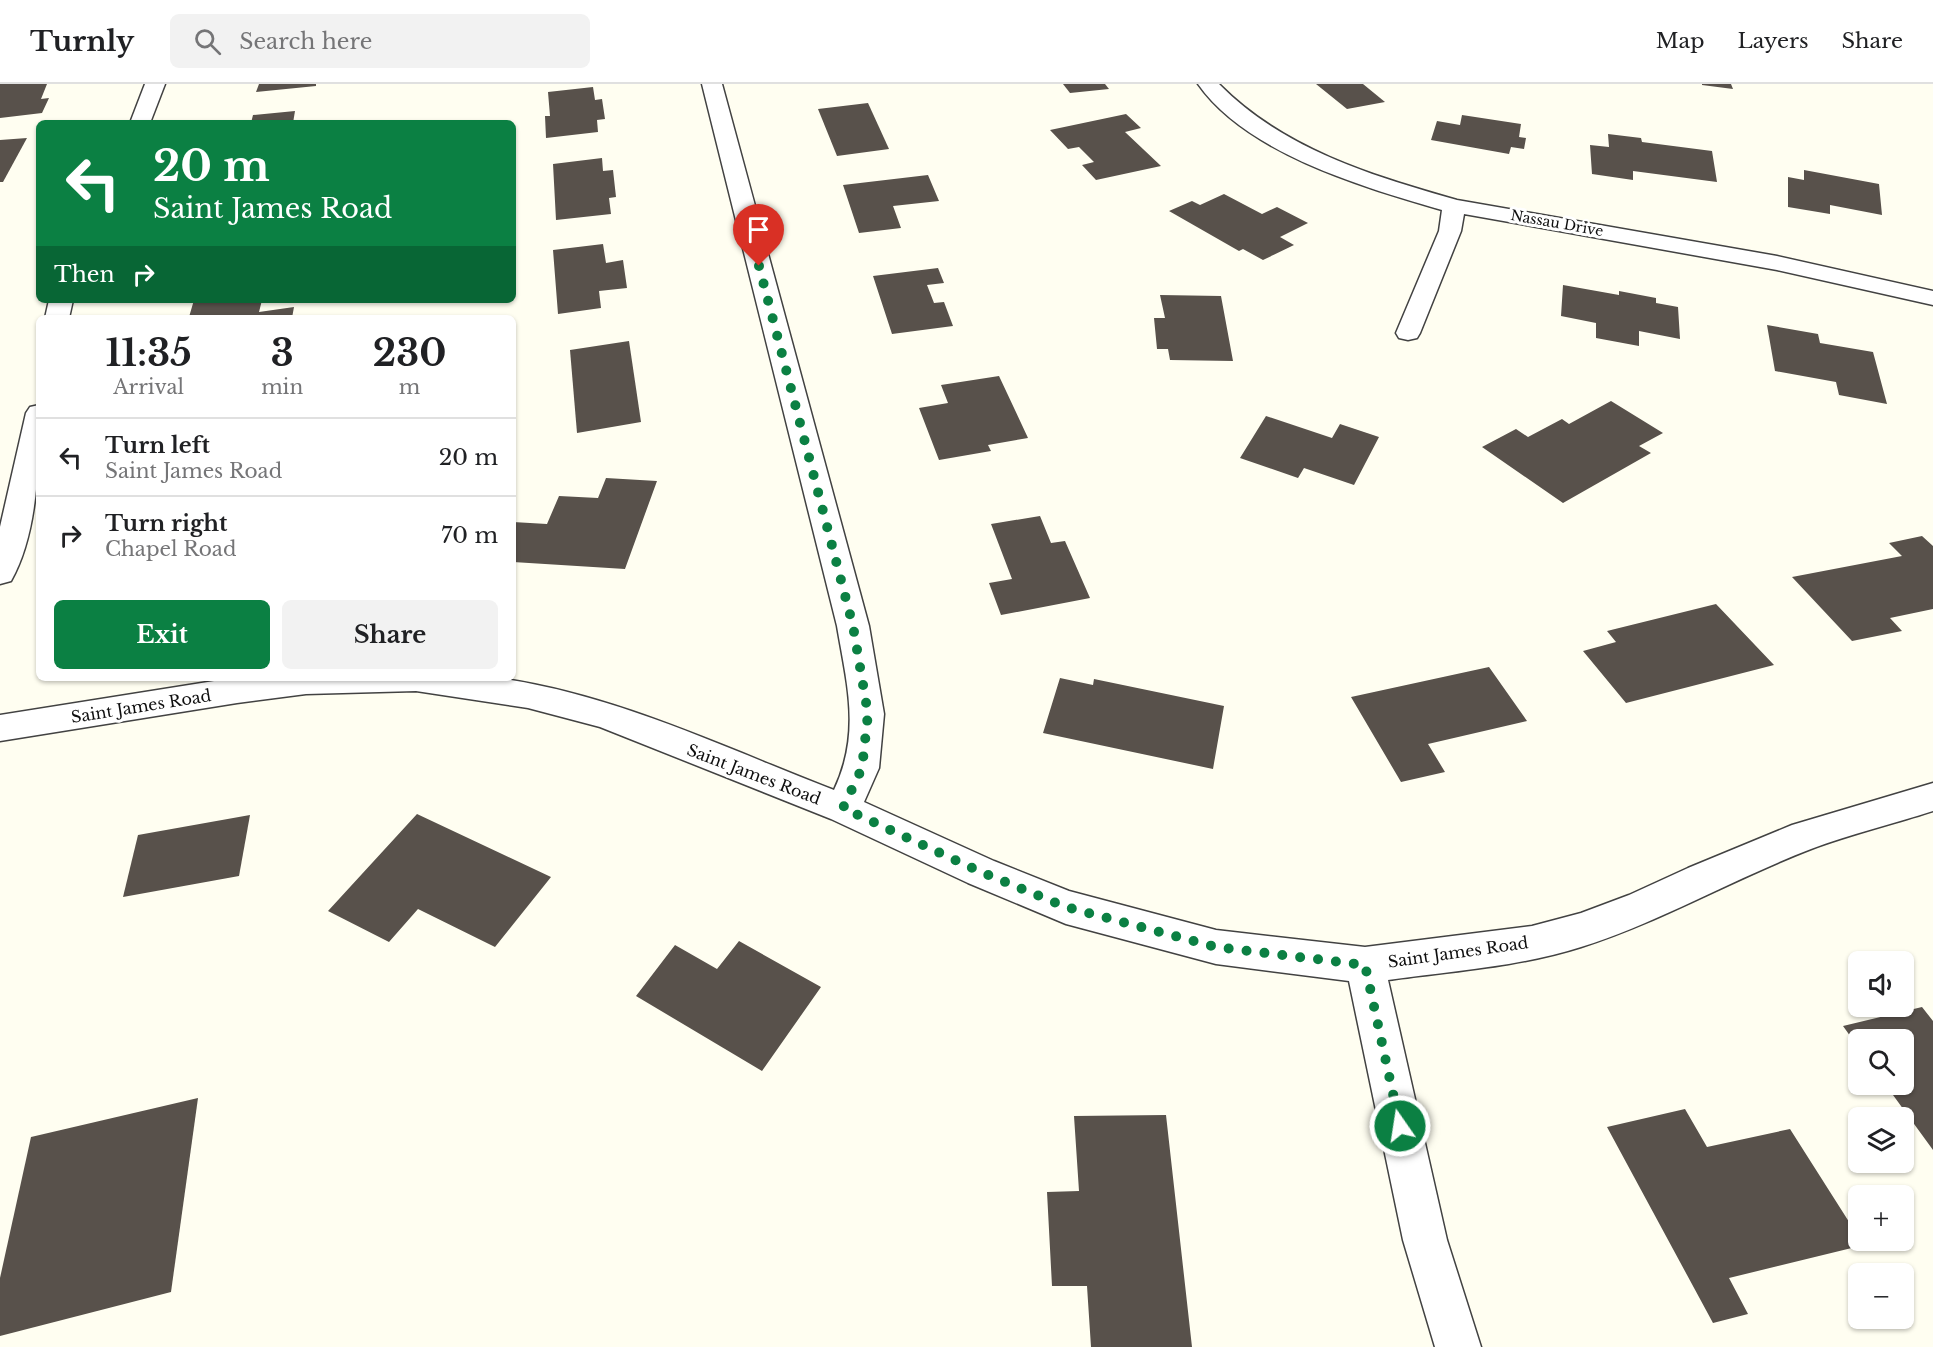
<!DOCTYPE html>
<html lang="en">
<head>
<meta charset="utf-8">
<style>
  :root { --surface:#fff; --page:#f2f2f2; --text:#202124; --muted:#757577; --line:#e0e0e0; --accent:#0b8043 }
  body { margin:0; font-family:"Libre Baskerville",serif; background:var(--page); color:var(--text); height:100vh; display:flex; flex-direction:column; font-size:22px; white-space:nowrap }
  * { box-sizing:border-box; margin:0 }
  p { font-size:20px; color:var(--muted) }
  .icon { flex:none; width:33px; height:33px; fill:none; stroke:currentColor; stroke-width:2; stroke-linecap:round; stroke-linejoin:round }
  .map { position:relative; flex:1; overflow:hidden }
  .side { position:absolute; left:36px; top:231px; width:480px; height:366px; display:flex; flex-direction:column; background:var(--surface); border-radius:9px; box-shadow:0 2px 4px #0004 }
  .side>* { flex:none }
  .top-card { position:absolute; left:36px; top:36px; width:480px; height:183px; border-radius:9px; box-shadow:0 2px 4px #0004; background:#0b8043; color:#fff; overflow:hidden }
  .controls { position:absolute; left:1848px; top:867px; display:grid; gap:12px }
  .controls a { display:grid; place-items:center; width:66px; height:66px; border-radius:9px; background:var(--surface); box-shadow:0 2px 4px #0004; font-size:30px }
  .pin { position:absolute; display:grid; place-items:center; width:51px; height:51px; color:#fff; margin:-62px -26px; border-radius:50% 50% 50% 0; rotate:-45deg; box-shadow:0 0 6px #0007 }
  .pin .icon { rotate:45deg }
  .me { position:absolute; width:66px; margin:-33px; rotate:347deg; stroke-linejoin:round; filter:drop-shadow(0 0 4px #0008) }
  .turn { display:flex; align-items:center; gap:21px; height:126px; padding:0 18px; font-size:27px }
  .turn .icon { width:78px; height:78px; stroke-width:2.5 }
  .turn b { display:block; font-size:42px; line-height:51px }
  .then { display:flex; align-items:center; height:57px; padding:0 18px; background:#0003; gap:12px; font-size:22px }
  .eta { display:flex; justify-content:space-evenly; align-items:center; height:102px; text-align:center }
  .eta b { font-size:36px; font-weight:800; line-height:42px }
  .action { display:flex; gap:12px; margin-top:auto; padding:12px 18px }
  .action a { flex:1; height:69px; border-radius:9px; background:var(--accent); color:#fff; font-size:24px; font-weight:800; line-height:69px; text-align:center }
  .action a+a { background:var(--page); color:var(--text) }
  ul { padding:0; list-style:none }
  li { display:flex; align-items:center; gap:18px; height:78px; padding:0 18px; border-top:2px solid var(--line) }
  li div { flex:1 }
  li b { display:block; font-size:22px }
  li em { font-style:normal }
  header { display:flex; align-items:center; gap:36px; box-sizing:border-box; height:84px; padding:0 30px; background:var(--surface); border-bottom:2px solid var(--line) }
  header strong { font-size:28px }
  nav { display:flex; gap:33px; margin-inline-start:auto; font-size:21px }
  .search { width:420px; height:54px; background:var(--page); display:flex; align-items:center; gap:15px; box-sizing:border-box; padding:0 21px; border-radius:9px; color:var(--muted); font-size:22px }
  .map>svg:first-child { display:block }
  .building { fill:#58514b }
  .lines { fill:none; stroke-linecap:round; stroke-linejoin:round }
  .minor-casing { stroke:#424242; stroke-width:3 }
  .minor { fill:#fff; fill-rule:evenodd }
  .route { stroke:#0b8043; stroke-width:10; stroke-dasharray:0 18 }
  .labels { text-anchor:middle; stroke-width:6; stroke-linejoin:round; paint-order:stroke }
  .far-street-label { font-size:14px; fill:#0f0f0f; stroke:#fff }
  .street-label { font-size:16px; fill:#0f0f0f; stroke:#fff }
</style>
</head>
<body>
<header>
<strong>Turnly</strong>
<div class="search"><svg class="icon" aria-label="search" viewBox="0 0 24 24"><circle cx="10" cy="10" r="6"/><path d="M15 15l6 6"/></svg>Search here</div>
<nav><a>Map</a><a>Layers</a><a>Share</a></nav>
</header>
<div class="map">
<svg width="1933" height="1263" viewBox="0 0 1933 1263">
  <rect width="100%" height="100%" fill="#fffef1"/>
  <g class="building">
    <path d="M0 0H47L41 15 49 14 42 29 0 34Z"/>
    <path d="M259 0H316V2L256 8Z"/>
    <path d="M1063 0H1105L1109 5 1070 9Z"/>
    <path d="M1316 0H1363L1385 18 1347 25Z"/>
    <path d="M1702 0H1731L1733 5 1702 1Z"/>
    <path d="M593 3 595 16 602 15 605 35 597 36 598 48 546 54 545 32H550L548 8Z"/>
    <path d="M868 19 889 65 837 72 818 25Z"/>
    <path d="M295 27 293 39H251L253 31Z"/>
    <path d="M1126 30 1141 44 1125 48 1161 82 1096 96 1082 81 1094 78 1079 63 1068 65 1050 46Z"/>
    <path d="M1462 31 1521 40 1519 53 1526 54 1524 65 1511 63 1509 70 1431 56 1437 37 1460 41Z"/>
    <path d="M1608 50 1641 54 1642 58 1712 67 1717 98 1633 87V96L1592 90 1590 61 1609 63Z"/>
    <path d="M27 54 3 98H0V56Z"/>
    <path d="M602 74 603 87 613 86 616 113 609 114 611 130 556 136 553 80Z"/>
    <path d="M1804 86 1879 100 1882 131 1830 121V130L1788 123V93L1804 96Z"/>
    <path d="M928 91 939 117 893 122 901 144 859 149 843 101Z"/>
    <path d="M1224 110 1262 130 1277 123 1308 139 1280 153 1294 161 1263 176 1243 165 1239 167 1169 127 1192 117 1200 121Z"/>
    <path d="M603 160 606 179 623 176 627 204 599 207 601 224 558 230 553 166Z"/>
    <path d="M938 184 944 199 927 201 934 219 944 218 953 242 892 250 873 192Z"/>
    <path d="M1563 201 1619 211V207L1656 214V219L1678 223 1680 255 1639 247V262L1596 254V239L1561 232Z"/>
    <path d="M1160 211 1221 212 1233 277 1170 276 1168 265H1157L1154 234H1165Z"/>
    <path d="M194 216H262L259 228 294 223 292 234H200L201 231 189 233Z"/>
    <path d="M1767 241 1818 250 1820 259 1873 268 1887 320 1839 311 1836 298 1775 287Z"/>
    <path d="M629 257 641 338 577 349 570 266Z"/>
    <path d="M999 292 1028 354 988 361 991 367 939 376 919 324 948 319 941 301Z"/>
    <path d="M1611 317 1663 349 1639 362 1651 369 1563 419 1482 363 1516 345 1528 353 1562 335 1569 340Z"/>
    <path d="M1266 332 1332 354 1340 340 1379 353 1354 401 1304 384 1298 394 1240 374Z"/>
    <path d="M606 394 657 397 625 485 513 478V438L547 440 559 412 598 414Z"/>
    <path d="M1040 432 1051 459 1065 457 1090 514 1001 531 989 499 1012 495 991 440Z"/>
    <path d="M1922 452 1933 462V525L1890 534 1902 547 1852 557 1792 493 1902 472 1889 459Z"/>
    <path d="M1716 520 1774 581 1626 619 1583 567 1616 558 1607 547Z"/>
    <path d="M1489 583 1527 637 1428 660 1445 688 1401 698 1351 613Z"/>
    <path d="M1060 594 1093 601 1094 595 1224 622 1213 685 1043 649Z"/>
    <path d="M417 730 551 793 495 863 418 825 389 858 328 827Z"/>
    <path d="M250 731 239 792 123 813 138 751Z"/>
    <path d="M739 857 821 903 762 987 636 912 675 861 717 885Z"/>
    <path d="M1922 923 1933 937V1066L1885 1000H1904V956H1858V963L1843 942Z"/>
    <path d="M198 1014 171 1208 0 1252V1194L31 1053Z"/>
    <path d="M1685 1025 1707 1063 1790 1045 1858 1152V1156L1864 1161 1729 1194 1748 1230 1713 1239 1607 1043Z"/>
    <path d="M1166 1031 1192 1263H1091L1087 1202H1052L1047 1108 1079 1107 1074 1032Z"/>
  </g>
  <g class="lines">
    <defs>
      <g id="minor">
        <path d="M145 0H165L150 39H130Z"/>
        <path d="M702 0H722L869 542 884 630 879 684 864 718 994 777 1069 807 1216 846 1365 863 1532 842 1581 829 1629 811 1688 784 1792 741 1933 699V727C1893 740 1851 750 1811 765 1733 795 1660 838 1581 863 1518 883 1452 887 1388 896L1447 1156 1481 1263H1435L1403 1156 1349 897 1216 880 1066 840 968 799 831 735 600 643 528 624 416 607 306 610 237 619 0 657V631L233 594H497C614 610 725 664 834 706 861 649 847 601 837 542Z"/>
        <path d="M1198 0H1219C1283 65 1370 91 1457 116L1777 172 1933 207V221L1777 186 1464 130 1461 147 1420 249 1417 254 1408 256 1399 254 1396 249 1439 147 1442 126C1364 103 1247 70 1198 0Z"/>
        <path d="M49 216H73L69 234H45Z"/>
        <path d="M39 321C39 376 39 447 11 497L0 500V443L26 329 30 323Z"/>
      </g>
    </defs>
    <use href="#minor" class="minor-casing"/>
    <use href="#minor" class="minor"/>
  </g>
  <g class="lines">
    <path class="route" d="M759 182 853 542 868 630 862 684 843 724 981 788 1066 823 1216 863 1365 881 1400 1042"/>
  </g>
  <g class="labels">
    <g class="far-street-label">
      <text transform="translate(1557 139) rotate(10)" y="5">Nassau Drive</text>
    </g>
    <g class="street-label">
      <text transform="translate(141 622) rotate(-9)" y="6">Saint James Road</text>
      <text transform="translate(754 690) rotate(21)" y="6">Saint James Road</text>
      <text transform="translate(1458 868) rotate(-8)" y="6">Saint James Road</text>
    </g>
  </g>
</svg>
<div class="controls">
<a><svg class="icon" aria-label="sound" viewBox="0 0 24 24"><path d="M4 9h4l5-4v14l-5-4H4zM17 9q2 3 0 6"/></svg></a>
<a><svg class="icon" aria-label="search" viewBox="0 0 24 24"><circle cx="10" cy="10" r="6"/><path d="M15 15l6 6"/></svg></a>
<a><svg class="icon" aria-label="layers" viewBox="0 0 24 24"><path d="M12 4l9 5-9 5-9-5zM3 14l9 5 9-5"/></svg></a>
<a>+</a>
<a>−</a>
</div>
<div class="pin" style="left:759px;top:182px;background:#d93025"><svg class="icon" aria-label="arrive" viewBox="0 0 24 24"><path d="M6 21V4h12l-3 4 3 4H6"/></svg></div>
<svg class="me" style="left:1400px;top:1042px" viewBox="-20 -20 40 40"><circle r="17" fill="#0b8043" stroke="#fff" stroke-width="3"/><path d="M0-11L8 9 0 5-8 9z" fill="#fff"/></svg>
<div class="top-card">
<div class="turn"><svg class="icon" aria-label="left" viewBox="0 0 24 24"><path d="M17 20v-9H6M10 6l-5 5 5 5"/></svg><div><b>20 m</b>Saint James Road</div></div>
<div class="then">Then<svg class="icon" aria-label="right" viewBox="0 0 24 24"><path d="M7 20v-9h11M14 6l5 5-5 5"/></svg></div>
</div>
<section class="side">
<div class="eta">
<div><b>11:35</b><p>Arrival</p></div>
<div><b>3</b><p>min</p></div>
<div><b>230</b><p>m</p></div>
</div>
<ul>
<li><svg class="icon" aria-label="left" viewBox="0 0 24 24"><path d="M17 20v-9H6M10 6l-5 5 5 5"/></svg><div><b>Turn left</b><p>Saint James Road</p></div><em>20 m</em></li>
<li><svg class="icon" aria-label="right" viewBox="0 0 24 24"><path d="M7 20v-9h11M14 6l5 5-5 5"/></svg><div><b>Turn right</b><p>Chapel Road</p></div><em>70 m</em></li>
</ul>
<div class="action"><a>Exit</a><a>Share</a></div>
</section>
</div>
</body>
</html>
